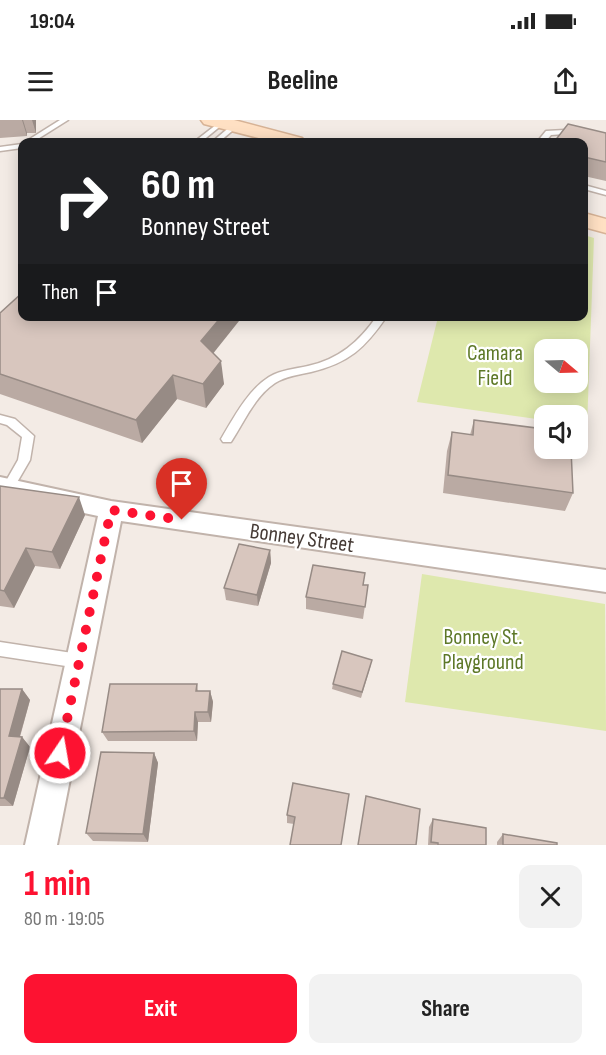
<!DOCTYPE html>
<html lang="en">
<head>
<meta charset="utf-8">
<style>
  :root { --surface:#fff; --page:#f2f2f2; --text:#222; --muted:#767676; --accent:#fd1231 }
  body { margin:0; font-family:"Sofia Sans Condensed",sans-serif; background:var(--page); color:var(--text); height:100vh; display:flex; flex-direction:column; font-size:22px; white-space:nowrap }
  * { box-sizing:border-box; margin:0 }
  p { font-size:20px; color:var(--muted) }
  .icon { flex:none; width:33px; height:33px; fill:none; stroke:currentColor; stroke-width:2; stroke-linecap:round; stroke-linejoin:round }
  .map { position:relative; height:725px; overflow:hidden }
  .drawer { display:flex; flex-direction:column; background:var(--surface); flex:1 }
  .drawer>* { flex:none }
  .hud { position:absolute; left:18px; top:18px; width:570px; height:183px; border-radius:12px; box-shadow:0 3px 15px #0003; background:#202124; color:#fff; overflow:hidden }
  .needle { width:39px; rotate:109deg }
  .tools { position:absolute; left:534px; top:219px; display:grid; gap:12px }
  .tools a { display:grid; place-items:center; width:54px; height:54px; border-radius:12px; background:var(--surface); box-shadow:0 3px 15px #0003; font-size:30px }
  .pin { position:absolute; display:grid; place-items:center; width:51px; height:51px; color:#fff; margin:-62px -26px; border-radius:50% 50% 50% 0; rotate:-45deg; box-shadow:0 0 6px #0007 }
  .pin .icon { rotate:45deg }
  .me { position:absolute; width:66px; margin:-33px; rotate:12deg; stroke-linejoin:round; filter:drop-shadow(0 0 4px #0008) }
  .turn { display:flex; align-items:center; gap:21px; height:126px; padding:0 24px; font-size:27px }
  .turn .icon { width:78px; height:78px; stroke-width:2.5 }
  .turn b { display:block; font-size:42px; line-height:51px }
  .then { display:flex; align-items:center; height:57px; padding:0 24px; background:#0003; gap:12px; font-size:22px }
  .round { display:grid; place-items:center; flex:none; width:63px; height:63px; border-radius:12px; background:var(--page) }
  .overview { display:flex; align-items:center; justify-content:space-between; height:102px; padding:0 24px }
  h1 { font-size:36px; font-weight:700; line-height:45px; color:var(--accent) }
  .button { display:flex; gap:12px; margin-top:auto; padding:12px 24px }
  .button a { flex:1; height:69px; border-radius:12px; background:var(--accent); color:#fff; font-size:24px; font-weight:700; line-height:69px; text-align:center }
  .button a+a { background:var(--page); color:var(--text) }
  .status { display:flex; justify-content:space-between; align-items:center; height:42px; padding:0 30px; background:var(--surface); direction:ltr }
  .status svg { height:16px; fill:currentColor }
  header { display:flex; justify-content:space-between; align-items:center; height:78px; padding:0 24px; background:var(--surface); font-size:27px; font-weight:700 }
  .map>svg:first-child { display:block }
  .green { fill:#dee8ad; fill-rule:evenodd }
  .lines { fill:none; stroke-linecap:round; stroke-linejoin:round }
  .lane-casing { stroke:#c1b3ab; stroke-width:3 }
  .street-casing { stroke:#c1b3ab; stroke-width:4 }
  .secondary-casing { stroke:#d7b396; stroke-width:3 }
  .lane { fill:#fff; fill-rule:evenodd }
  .street { fill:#fff; fill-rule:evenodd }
  .secondary { fill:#ffe0c3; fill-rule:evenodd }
  .wall { fill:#baaaa3 }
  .shaded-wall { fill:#978b85 }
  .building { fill:#d8c6be; stroke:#978b85; stroke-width:1.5 }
  .route { stroke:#fd1231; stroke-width:10; stroke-dasharray:0 18 }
  .labels { text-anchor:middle; stroke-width:4.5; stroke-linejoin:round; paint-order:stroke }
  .park-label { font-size:22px; fill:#5d7827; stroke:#fff }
  .street-label { font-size:22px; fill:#453a35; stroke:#fff }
</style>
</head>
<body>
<div class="status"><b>19:04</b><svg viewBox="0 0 49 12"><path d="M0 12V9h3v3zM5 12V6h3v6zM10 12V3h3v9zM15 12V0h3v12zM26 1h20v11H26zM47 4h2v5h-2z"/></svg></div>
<header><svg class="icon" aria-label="menu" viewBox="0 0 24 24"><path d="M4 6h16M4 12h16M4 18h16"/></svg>Beeline<svg class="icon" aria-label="share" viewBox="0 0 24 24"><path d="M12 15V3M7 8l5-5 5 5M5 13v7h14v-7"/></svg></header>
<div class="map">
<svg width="606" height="725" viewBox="0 0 606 725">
  <rect width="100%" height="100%" fill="#f3ebe5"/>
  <g class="green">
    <path d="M584 115 594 118 587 307 578 305V296H544V300L417 282 438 197 584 196ZM544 230H578V262H544Z"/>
    <path d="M422 454 605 484 606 611 405 582Z"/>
  </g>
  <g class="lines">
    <defs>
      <g id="lane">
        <path d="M60 0H68L33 22H25Z"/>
        <path d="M221 1 225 3 223 4 201 22H194Z"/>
        <path d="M232 5 238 6 219 22H212Z"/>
        <path d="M565 10 606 19V23L565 14 551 15 545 22H537L546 11Z"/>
        <path d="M22 24V28L0 31V27Z"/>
        <path d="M584 65 606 71V75L584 69Z"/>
        <path d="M377 196H387C365 228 349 243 311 252 298 255 286 256 275 263 255 276 244 302 231 322H223L221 319C233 299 248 270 269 257 280 250 295 249 308 246 339 239 359 222 377 196Z"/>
        <path d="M0 295 15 299 34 316 30 340 12 371H4L2 368 18 340 22 317 7 305 0 303Z"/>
        <path d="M0 522 79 534 84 536 86 541 84 546 79 548 0 536Z"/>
      </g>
      <path id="street" d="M0 357 111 381 606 450V472L121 401 57 725H25L98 396 0 375Z"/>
      <g id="secondary">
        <path d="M201 0H234L302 18 305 22H274L204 4Z"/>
        <path d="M584 93 606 99V113L584 107Z"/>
      </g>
    </defs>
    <use href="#lane" class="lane-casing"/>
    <use href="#street" class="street-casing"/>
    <use href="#secondary" class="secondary-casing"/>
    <use href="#lane" class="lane"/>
    <use href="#street" class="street"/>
    <use href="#secondary" class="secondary"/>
  </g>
  <g class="wall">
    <path d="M0 0H36V13H27V16L0 18Z"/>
    <path d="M606 13V61L584 56V22Z"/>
    <path d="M0 193 213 233 224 264 206 288 177 279 142 323 0 274Z"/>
    <path d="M474 300 573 373 565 391 443 373 447 331 452 312 470 315Z"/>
    <path d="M0 366 85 395 60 449 35 446 14 488 0 486Z"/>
    <path d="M270 430 271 443 258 486 226 480 224 468Z"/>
    <path d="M365 453 363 465H368L363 499 306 489V477Z"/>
    <path d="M371 545 361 578 332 569 333 564Z"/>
    <path d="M197 564 198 571H210L213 582 211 602H198L197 621H108L102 612Z"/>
    <path d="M0 569H22L30 580 20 617H22L30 627 13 686H0Z"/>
    <path d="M154 633 158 643 148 722 93 721 86 713Z"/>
    <path d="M349 674 294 704 287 703V695Z"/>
    <path d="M433 699 486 725H428L429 707Z"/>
    <path d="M503 714 557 725H497V722Z"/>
  </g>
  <g class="shaded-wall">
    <path d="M22 0H23L27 13V16Z"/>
    <path d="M32 0H36V13Z"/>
    <path d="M222 196H243L204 245 201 221Z"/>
    <path d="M221 241 224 264 206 288 203 264Z"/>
    <path d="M173 255 177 279 142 323 136 300Z"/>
    <path d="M79 377 85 395 60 449 52 432Z"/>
    <path d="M26 428 35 446 14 488 4 471Z"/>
    <path d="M270 430 271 443 258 486 257 475Z"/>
    <path d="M22 569 30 580 17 626 9 616Z"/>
    <path d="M210 571 213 582 211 602 208 592Z"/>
    <path d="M195 592 198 602 197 621 194 611Z"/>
    <path d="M22 617 30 627 13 686 4 678Z"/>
    <path d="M154 633 158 643 148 722 143 714Z"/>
  </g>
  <g class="building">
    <path d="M568 4 606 13V42L584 37V22H554Z"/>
    <path d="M22 173V196H222L201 221 221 241 203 264 173 255 136 300 0 254V193Z"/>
    <path d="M474 300 544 309V328L571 329 573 373 448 355 452 312 473 315Z"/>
    <path d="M0 366 79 377 52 432 26 428 4 471 0 470Z"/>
    <path d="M239 424 270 430 257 475 224 468Z"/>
    <path d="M313 445 365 453 363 465H368L365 487 306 477Z"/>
    <path d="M342 531 372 540 362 572 333 564Z"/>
    <path d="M110 564H197L196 571H210L208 592H195L194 611 102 612Z"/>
    <path d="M0 569H22L9 616 22 617 4 678H0Z"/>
    <path d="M101 632 154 633 143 714 86 713Z"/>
    <path d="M293 663 349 674 341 725H290L295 697 287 695Z"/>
    <path d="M366 676 420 689 416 725H358Z"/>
    <path d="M433 699 486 708V725H438V723L431 722Z"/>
    <path d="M503 714 557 723V725H503Z"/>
  </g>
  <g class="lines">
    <path class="route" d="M60 633 111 390 182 400"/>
  </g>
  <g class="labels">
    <g class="park-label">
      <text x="495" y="240">Camara<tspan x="495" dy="25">Field</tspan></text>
      <text x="483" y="524">Bonney St.<tspan x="483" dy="25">Playground</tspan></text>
    </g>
    <g class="street-label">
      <text transform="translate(302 417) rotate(8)" y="8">Bonney Street</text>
    </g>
  </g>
</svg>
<div class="tools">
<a><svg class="needle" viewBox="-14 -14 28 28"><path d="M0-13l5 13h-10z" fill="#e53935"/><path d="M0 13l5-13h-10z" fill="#767676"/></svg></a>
<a><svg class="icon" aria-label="sound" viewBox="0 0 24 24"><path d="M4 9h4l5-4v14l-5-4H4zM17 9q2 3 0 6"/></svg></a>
</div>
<div class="pin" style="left:182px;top:400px;background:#d93025"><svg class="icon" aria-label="arrive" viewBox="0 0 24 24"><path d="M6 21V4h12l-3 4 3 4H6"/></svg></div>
<svg class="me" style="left:60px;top:633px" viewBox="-20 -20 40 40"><circle r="17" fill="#fd1231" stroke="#fff" stroke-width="3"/><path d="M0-11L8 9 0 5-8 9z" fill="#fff"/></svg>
<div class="hud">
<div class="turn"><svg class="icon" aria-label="right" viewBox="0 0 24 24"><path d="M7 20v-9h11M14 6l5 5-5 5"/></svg><div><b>60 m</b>Bonney Street</div></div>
<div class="then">Then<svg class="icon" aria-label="arrive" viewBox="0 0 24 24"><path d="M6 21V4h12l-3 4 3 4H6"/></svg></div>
</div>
</div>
<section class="drawer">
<div class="overview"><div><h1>1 min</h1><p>80 m · 19:05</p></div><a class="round"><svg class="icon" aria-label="close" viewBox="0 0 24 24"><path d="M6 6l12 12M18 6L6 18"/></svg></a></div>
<div class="button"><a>Exit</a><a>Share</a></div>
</section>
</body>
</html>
